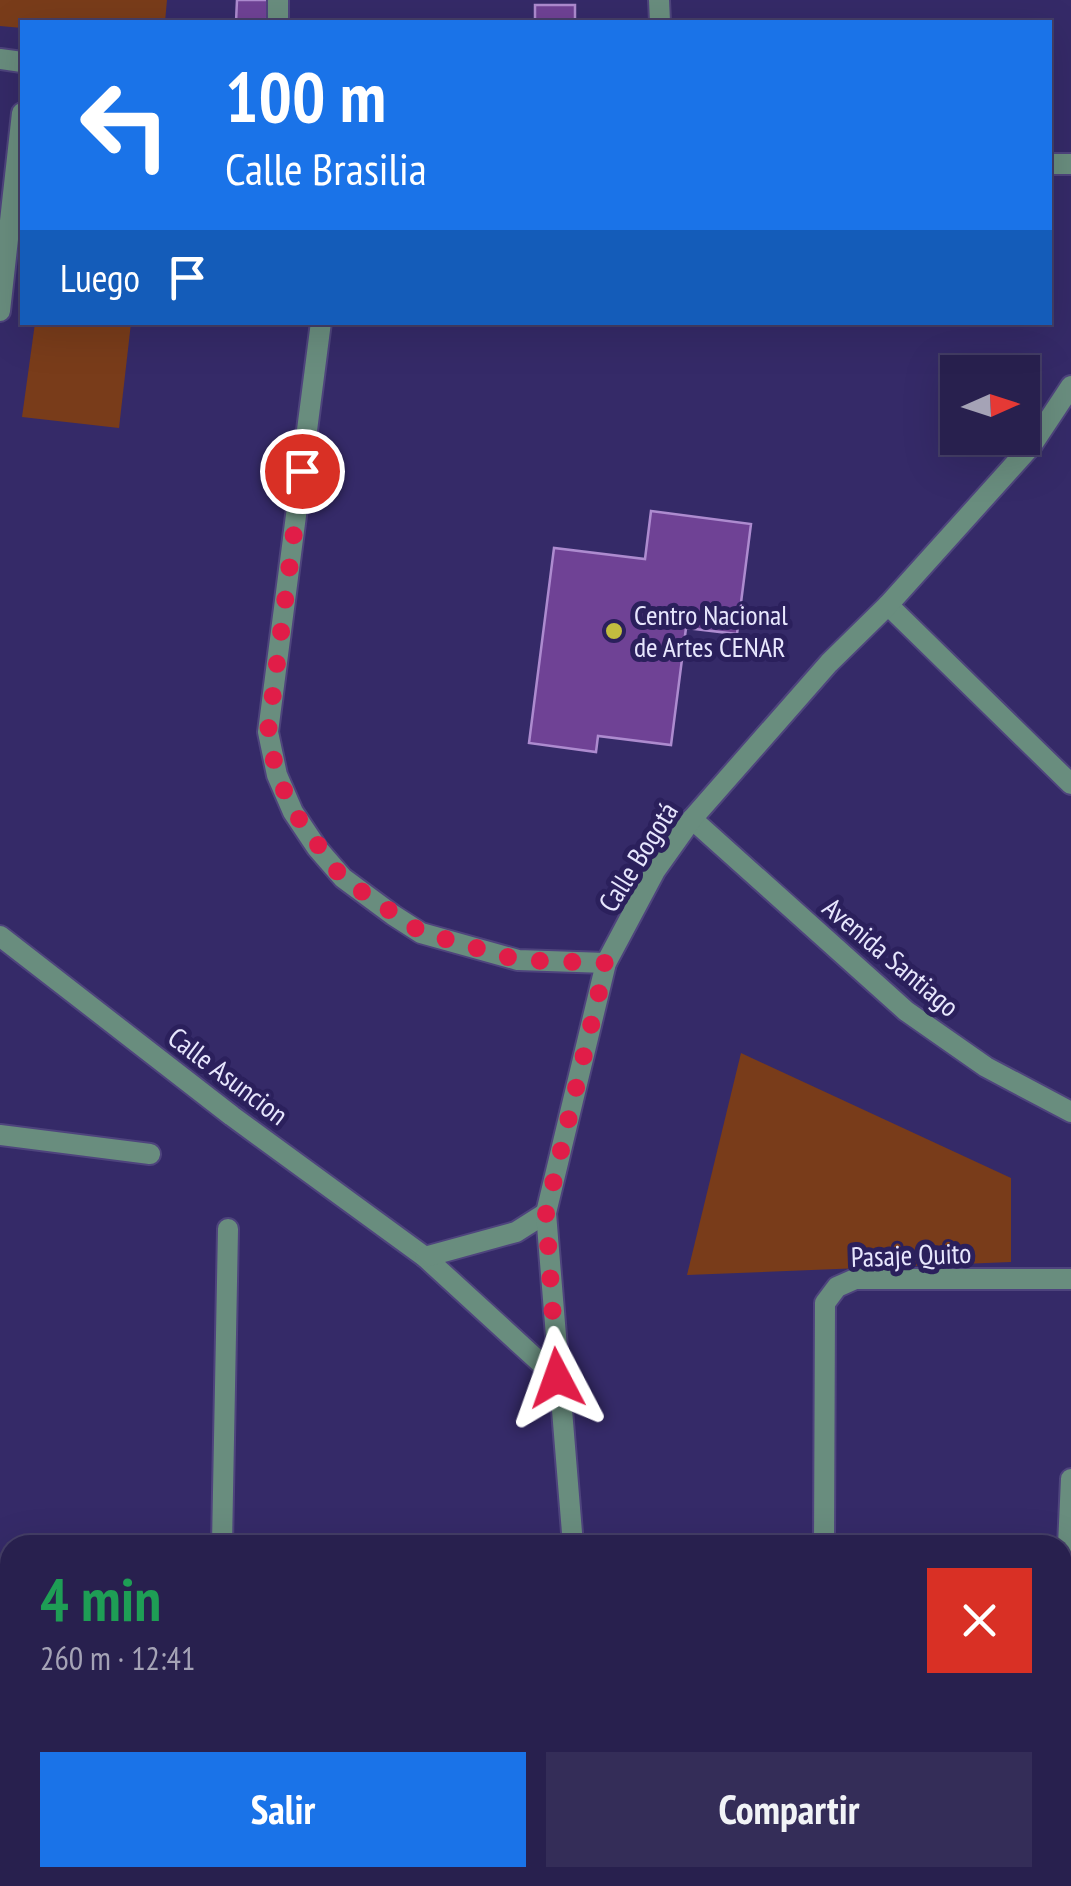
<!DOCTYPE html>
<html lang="es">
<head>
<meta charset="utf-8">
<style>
  :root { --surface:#28204e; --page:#342d58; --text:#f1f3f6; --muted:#a5a3b6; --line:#443e66; --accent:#1a73e8 }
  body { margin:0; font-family:"PT Sans Narrow",sans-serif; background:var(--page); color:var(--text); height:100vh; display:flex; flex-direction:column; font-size:38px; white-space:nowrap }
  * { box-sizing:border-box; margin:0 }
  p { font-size:32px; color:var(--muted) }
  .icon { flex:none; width:55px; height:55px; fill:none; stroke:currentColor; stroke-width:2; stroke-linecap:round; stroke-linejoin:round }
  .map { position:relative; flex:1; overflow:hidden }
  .drawer { position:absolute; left:0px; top:1535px; width:1072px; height:352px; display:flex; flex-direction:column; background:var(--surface); border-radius:30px 30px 0 0; box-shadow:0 10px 40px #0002,0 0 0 2px var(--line) }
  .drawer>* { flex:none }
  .guide { position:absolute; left:20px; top:20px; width:1032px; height:305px; border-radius:0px; box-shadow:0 10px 40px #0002,0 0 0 2px var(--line); background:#1a73e8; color:#fff; overflow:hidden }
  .needle { width:65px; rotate:87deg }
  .fabs { position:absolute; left:940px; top:355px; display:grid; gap:20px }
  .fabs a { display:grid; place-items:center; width:100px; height:100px; border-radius:0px; background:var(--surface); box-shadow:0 10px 40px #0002,0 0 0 2px var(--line); font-size:50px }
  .pin { position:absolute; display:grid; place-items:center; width:85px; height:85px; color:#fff; margin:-42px; border:5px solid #fff; border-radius:50%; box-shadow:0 2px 10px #0007 }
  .me { position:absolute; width:110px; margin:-55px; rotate:356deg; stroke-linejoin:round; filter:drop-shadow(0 0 8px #0008) }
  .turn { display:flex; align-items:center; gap:35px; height:210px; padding:0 40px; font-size:45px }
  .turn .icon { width:130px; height:130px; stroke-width:2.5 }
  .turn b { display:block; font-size:70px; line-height:85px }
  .then { display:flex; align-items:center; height:95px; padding:0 40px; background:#0003; gap:20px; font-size:38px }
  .round { display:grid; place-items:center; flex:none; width:105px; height:105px; border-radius:0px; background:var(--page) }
  .summary { display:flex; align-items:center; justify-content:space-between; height:170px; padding:0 40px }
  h1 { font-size:60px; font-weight:600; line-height:75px; color:#1e9e55 }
  .primary-button { display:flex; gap:20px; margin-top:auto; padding:20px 40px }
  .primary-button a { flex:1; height:115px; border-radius:0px; background:var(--accent); color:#fff; font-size:40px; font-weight:600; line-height:115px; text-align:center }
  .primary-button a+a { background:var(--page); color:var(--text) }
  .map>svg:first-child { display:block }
  .green { fill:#793c1a }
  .building { fill:#6f4295; stroke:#ad8bcf; stroke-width:2.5 }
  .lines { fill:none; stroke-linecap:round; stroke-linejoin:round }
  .minor-casing { stroke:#4e447d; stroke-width:24 }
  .tertiary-casing { stroke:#4e447d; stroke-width:24 }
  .minor { stroke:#698d7e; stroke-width:20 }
  .tertiary { stroke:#698d7e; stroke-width:20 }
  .route { stroke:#e11d48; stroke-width:18; stroke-dasharray:0 32.4 }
  .poi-dot { fill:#c2bd3f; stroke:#2b205c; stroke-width:4 }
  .labels { text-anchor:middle; stroke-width:10; stroke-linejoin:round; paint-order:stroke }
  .poi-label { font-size:28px; fill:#e7e6fd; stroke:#2b205c; text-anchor:start }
  .street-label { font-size:28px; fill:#e7e6fd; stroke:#2b205c }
</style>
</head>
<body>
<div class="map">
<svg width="1071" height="1886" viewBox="0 0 1071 1886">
  <rect width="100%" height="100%" fill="#352a68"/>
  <g class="green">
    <path d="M0 0H167L165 22H22V28L0 26Z"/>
    <path d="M35 323H131L119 428 22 417Z"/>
    <path d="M741 1053 1011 1178V1262L687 1275Z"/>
  </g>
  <g class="building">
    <path d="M237 0H268L267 22H236Z"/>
    <rect x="535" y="5" width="40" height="17"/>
    <path d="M651 511 751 524 737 634 686 628 671 745 598 736 596 752 529 743 554 548 645 559Z"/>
  </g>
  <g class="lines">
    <defs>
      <g id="minor">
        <path d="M659 0 660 22"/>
        <path d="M278 22V0"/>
        <path d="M0 59 22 62"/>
        <path d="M1050 164H1071"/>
        <path d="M0 311 22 113"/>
        <path d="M321 322 268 732 277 775 293 812 317 848 343 878 393 915 421 933 518 960 606 963"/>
        <path d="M888 605 1071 784"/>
        <path d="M692 819 906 1011 986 1067 1071 1112"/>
        <path d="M0 936 232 1116 425 1257 557 1378"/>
        <path d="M0 1135 150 1154"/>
        <path d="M425 1257 516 1232 546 1213"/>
        <path d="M222 1545 228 1229"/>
        <path d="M573 1545 546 1213 606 963 655 871 692 819 829 663 888 605 1032 445 1071 386"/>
        <path d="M824 1545 825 1303 837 1287 855 1279H1071"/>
        <path d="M0 1569H10"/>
        <path d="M1062 1679 1071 1479"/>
        <path d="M1062 1768H1071"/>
        <path d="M0 1790H10"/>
        <path d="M1053 1886V1878"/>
      </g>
      <g id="tertiary">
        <path d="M0 1852 10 1853"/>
        <path d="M514 1878 729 1886"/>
      </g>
    </defs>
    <use href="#minor" class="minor-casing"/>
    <use href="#tertiary" class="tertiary-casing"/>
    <use href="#minor" class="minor"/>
    <use href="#tertiary" class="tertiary"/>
  </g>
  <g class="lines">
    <path class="route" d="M302 471 268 732 277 775 294 812 342 878 421 932 518 960 606 963 546 1213 557 1378"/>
  </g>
  <circle class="poi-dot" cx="614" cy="631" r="10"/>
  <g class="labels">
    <g class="poi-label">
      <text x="634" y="625">Centro Nacional<tspan x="634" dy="32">de Artes CENAR</tspan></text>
    </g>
    <g class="street-label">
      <text transform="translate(638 857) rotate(-58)" y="10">Calle Bogotá</text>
      <text transform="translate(891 957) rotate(40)" y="10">Avenida Santiago</text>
      <text transform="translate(228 1076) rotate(37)" y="10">Calle Asuncion</text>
      <text transform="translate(911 1255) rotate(-2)" y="10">Pasaje Quito</text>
    </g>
  </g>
</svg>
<div class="fabs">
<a><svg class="needle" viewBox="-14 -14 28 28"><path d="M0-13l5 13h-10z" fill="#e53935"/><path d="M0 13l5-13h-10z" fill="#a5a3b6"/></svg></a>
</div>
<div class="pin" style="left:302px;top:471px;background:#d93025"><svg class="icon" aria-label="arrive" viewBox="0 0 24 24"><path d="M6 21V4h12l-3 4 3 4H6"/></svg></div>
<svg class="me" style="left:557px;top:1378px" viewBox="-20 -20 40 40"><path d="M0-17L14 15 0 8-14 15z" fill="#e11d48" stroke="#fff" stroke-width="4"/></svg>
<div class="guide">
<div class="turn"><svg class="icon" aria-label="left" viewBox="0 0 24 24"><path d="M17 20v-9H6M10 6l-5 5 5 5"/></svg><div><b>100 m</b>Calle Brasilia</div></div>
<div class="then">Luego<svg class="icon" aria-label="arrive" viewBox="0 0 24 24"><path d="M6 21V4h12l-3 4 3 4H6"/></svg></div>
</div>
<section class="drawer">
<div class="summary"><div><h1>4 min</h1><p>260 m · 12:41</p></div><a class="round" style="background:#d93025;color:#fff"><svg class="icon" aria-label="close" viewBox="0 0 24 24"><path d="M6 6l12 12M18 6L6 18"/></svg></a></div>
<div class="primary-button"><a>Salir</a><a>Compartir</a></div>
</section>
</div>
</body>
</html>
